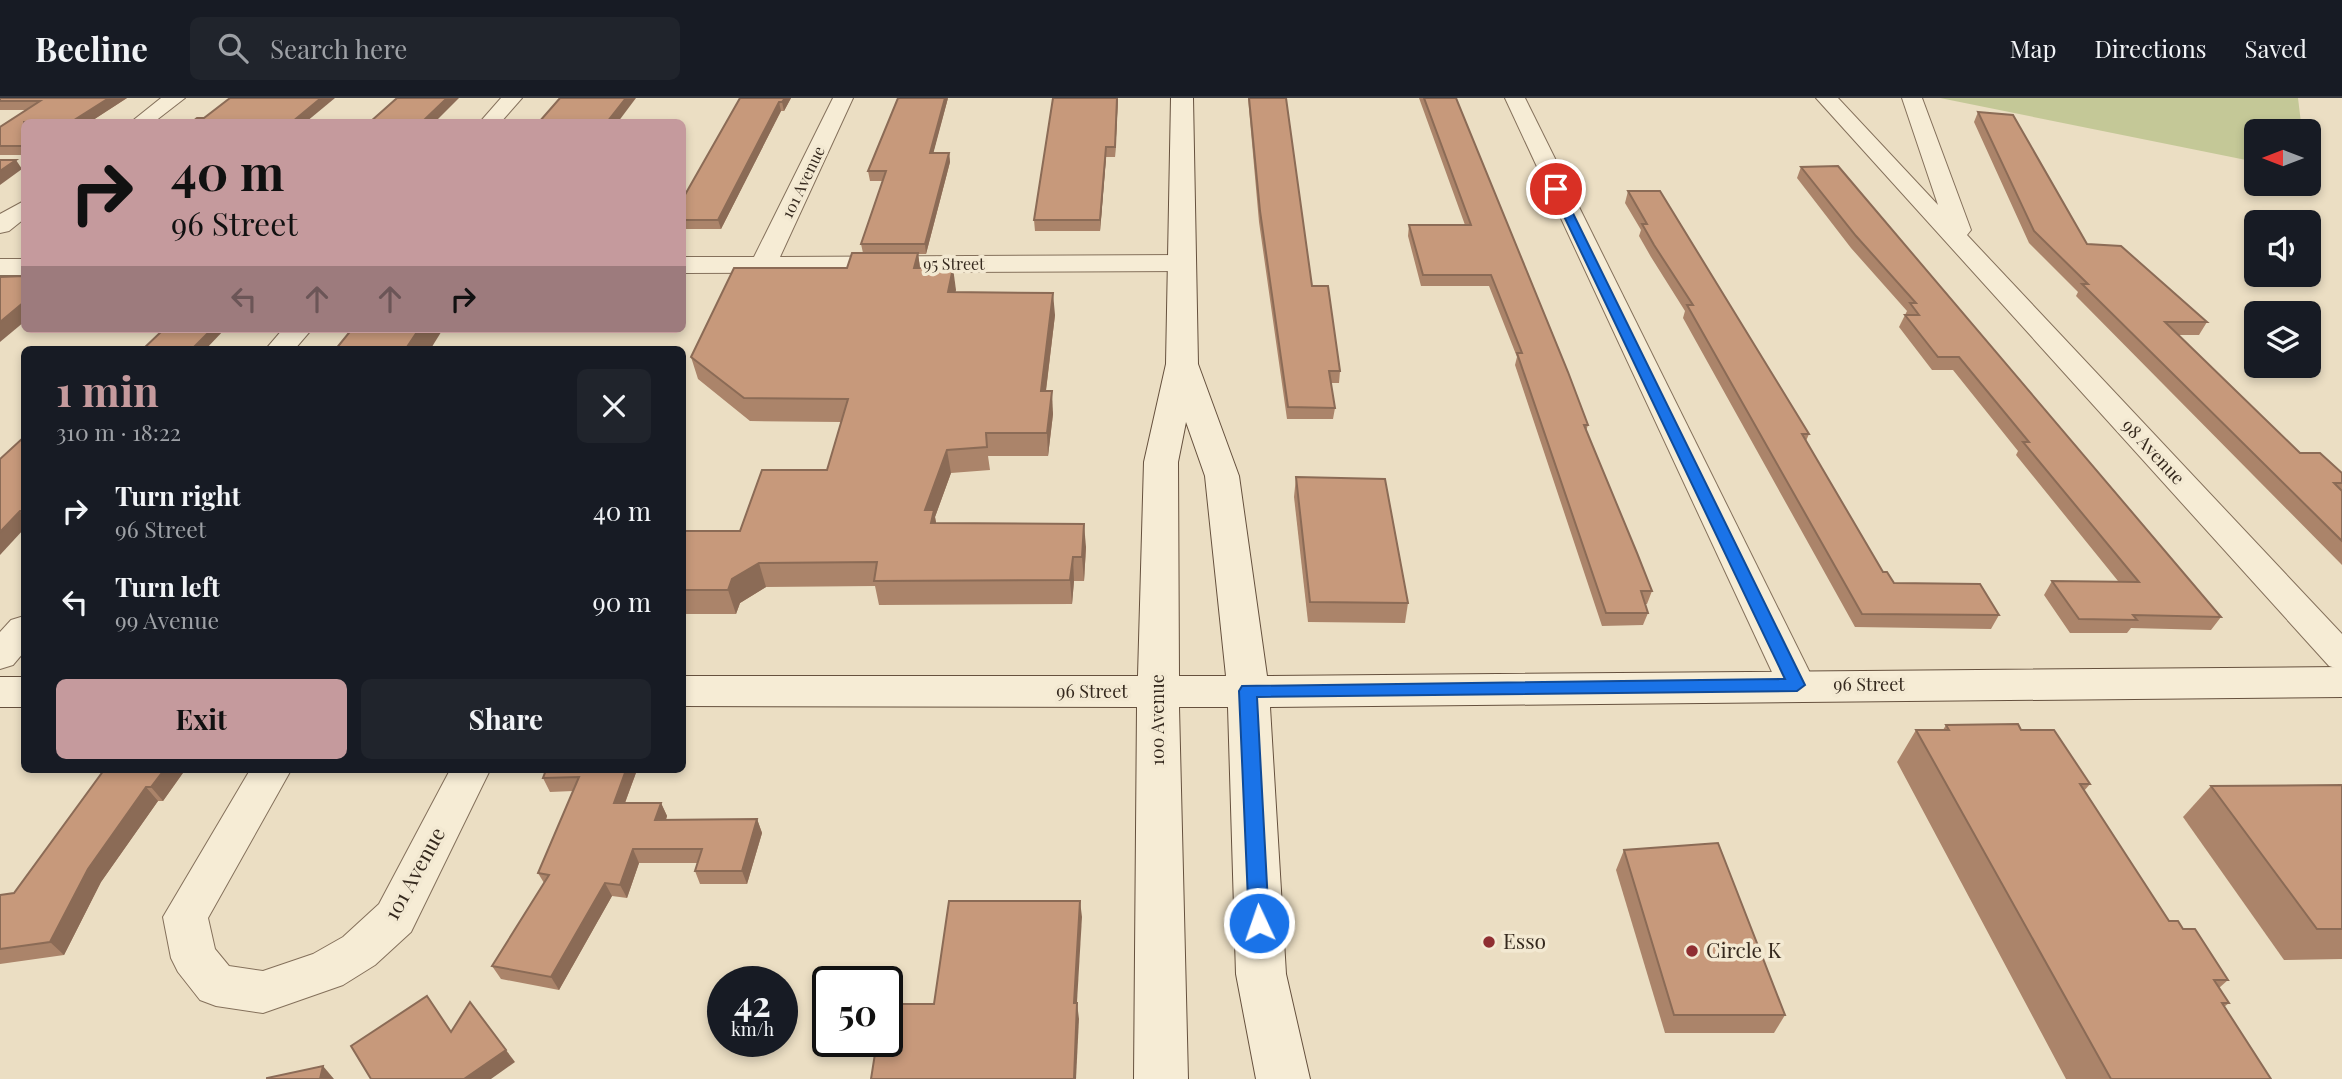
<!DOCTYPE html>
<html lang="en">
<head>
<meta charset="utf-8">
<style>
  :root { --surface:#171b24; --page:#20242c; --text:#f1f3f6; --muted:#9ea1a6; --line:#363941; --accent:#c59a9d }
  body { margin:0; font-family:"Playfair Display",serif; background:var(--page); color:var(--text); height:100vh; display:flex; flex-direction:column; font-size:26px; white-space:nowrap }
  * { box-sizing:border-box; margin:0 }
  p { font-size:23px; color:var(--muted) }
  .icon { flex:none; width:38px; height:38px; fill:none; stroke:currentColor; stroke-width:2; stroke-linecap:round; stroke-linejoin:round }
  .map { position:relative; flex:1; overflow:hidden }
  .panel { position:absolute; left:21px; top:248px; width:665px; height:427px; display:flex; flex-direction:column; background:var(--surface); border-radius:10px; box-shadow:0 4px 10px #0003 }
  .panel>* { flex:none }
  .hud { position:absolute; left:21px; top:21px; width:665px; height:214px; border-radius:10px; box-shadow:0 4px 10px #0003; background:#c59a9d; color:#111; overflow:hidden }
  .needle { width:46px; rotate:270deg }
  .buttons { position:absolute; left:2244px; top:21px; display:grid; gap:14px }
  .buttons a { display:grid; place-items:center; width:77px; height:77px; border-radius:10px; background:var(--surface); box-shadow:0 4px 10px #0003; font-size:35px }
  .speed { position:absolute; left:707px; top:868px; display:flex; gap:14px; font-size:35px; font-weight:700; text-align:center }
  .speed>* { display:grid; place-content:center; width:91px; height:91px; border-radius:50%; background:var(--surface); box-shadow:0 4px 10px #0003; line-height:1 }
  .speed small { font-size:18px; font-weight:400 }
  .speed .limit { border:4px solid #111; border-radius:10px; background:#fff; color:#111 }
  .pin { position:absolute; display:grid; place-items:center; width:60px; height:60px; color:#fff; margin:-30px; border:4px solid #fff; border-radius:50%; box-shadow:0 2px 7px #0007 }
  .me { position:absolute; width:77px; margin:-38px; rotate:357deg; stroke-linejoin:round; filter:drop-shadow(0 0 5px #0008) }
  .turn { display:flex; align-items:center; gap:24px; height:147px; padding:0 35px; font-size:32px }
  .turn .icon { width:91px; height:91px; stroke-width:2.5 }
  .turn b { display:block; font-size:49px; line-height:60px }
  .lanes { display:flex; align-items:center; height:66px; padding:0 35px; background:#0003; justify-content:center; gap:35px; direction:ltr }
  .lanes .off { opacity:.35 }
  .round { display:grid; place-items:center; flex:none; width:74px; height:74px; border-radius:10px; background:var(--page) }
  .summary { display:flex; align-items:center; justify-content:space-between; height:119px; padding:0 35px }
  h1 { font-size:42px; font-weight:700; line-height:52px; color:var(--accent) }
  .cta { display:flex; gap:14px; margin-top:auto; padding:14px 35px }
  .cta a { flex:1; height:80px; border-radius:10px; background:var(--accent); color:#111; font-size:28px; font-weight:700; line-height:80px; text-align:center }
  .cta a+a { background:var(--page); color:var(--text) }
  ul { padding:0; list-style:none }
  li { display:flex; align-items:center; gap:21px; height:91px; padding:0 35px }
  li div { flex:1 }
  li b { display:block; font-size:26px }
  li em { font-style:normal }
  header { display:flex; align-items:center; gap:42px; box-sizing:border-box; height:98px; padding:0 35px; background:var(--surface); border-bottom:2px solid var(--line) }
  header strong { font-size:33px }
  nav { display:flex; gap:38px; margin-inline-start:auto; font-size:24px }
  .search { width:490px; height:63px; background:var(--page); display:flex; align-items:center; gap:18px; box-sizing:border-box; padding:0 24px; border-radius:10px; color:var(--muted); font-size:26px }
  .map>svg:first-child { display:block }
  .green { fill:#c4c897 }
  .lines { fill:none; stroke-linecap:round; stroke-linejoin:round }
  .street-casing { stroke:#84705b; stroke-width:2 }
  .secondary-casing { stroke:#66513e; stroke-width:2 }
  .street { fill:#f6ecd5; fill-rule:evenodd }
  .secondary { fill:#f6ecd5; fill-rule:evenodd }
  .wall { fill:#ab846a }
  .shaded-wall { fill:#8b6b56 }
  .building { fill:#c7997b; stroke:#8b6b56; stroke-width:2 }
  .route { fill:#1a73e8; stroke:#114b97; stroke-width:2 }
  .poi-dot { fill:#8f2e31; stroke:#f3e9d2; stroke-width:2.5 }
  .labels { text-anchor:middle; stroke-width:7; stroke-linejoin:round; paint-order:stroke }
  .far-street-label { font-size:16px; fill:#35291e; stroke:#f3e9d2 }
  .street-label { font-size:18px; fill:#35291e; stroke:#f3e9d2 }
  .near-street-label { font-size:21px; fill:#35291e; stroke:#f3e9d2 }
  .near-poi-label { font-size:21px; fill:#35291e; stroke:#f3e9d2; text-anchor:start }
</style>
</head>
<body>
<header>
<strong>Beeline</strong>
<div class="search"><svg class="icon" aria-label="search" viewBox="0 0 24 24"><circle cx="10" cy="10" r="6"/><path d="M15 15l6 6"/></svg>Search here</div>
<nav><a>Map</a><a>Directions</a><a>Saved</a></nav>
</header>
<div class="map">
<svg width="2342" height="981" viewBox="0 0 2342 981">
  <rect width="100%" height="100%" fill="#ebdec3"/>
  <path class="green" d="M1940 0H2298L2302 33H2256V64Z"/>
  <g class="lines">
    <defs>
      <g id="street">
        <path d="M161 0H185L154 24H131Z"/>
        <path d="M501 0H522L501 24H480Z"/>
        <path d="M833 0H853L780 159 1183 157 1192 160 1196 165 1192 170 1183 173 682 175V159H754Z"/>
        <path d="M1505 0H1525L1816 587 1810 597 1797 601 1784 597 1778 587Z"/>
        <path d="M1816 0H1838L1938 107 1902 0H1922L1971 132 1967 137 2342 536V572L2329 568Z"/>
        <path d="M24 103V121L9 133 0 135V116Z"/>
        <rect x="0" y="161" width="24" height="16"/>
        <path d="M283 231H312L294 252H265Z"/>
        <path d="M24 518V554L13 567 0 571V534L11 522Z"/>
        <path d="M250 672H291L208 820 215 851 229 868 263 873 313 856 343 839 379 806 450 672H490L411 834 375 867 343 887 263 915 216 908 200 902 178 874 171 860 163 819Z"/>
      </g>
      <g id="secondary">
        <path d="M1171 0H1193L1198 266 1239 378 1267 578 2342 569V599L1270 609 1286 876 1310 981H1256L1236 876 1228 609H1179L1188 981H1134L1137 609 682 608V578H1138L1144 364 1166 266ZM1186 324 1205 378 1226 578H1179L1178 364Z"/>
        <rect x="0" y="579" width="24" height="30"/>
      </g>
    </defs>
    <use href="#street" class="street-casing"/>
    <use href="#secondary" class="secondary-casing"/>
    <use href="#street" class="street"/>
    <use href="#secondary" class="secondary"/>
  </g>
  <g class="wall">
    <path d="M0 0H127L90 24H24V57H0V29L26 12H0Z"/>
    <path d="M740 0H791L784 13H781L721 131H682V102Z"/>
    <path d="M948 0 933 55H949L950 64 926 156H918L920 170H953L955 194 1055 217 1046 293 1053 316 1048 358H988L990 372 951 375 935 419 936 425 1086 449 1084 483H1074L1072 506 879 507 875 488 766 489 740 505 736 516H682V433H740L827 372 841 324 750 323 698 281 691 259 847 170 863 155 861 146 883 83H870L868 73Z"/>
    <path d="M1053 0H1120H1118L1115 59H1106L1100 133H1035L1034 122Z"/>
    <path d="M1248 0H1286L1312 188 1340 273 1339 285H1331L1335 310 1333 321H1287L1259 124Z"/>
    <path d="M1419 0H1456L1588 327 1586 333 1652 493 1647 506H1645L1648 515 1643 527 1602 528 1515 267 1517 259 1489 188H1421L1408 138 1409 127H1465Z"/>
    <path d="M1978 14 2087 146 2207 224 2199 237H2178L2300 355 2342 375V467L2076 198 2078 194 2029 145 1974 24Z"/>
    <path d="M1801 69 2221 519 2211 532 2131 530 2127 535H2070L2044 497 2052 483H2118L2016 357 2018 353 1953 272H1932L1899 229 1907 213 1851 150 1797 80Z"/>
    <path d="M1628 93 1809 336 1806 343 1883 474 1894 485 1999 517 1991 531 1855 529 1683 220 1685 213 1651 159 1639 138 1641 132 1625 105Z"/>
    <path d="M1296 379 1408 505 1405 525 1308 524 1294 399Z"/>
    <path d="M1946 627 2021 632 2090 686 2084 693 2169 823 2183 831 2228 882 2219 890 2229 905 2224 909 2271 981H2066L1897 664 1916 632H1943Z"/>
    <path d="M104 672H185L163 703H158L101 784 64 857 0 866V797L14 795Z"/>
    <path d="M546 672H637L625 705H661L667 718 666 722 757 721 762 735 747 786H700L695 773 697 765H639L627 800 612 798 559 892 501 881 492 868 544 785 538 775 573 693 550 694 543 680Z"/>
    <path d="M2342 687V861L2284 862 2183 719 2211 688Z"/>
    <path d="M1624 752 1785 917 1774 935H1665L1616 772Z"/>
  </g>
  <g class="shaded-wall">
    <path d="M109 0H127L90 24H71Z"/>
    <path d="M321 0H335L306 24H292Z"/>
    <path d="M447 0H459L435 24H422Z"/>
    <path d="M626 0H636L618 24H607Z"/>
    <path d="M785 0H791L784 13 782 4Z"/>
    <path d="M945 0H948L931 64 930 55Z"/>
    <path d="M1117 0H1118L1115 59V49Z"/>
    <path d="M779 4 781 13 721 131 718 122Z"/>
    <path d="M1106 49V59L1100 133V122Z"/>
    <path d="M949 55 950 64 926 156 925 146Z"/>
    <path d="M16 62 22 71 0 87V73Z"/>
    <path d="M918 155 921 177 914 170Z"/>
    <path d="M953 170 956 192 951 216 948 194Z"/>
    <path d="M1053 195 1055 217 1043 316 1041 293Z"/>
    <path d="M24 204V224L0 244V224Z"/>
    <path d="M212 231H225L205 252H191Z"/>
    <path d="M419 231H443L430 252H405Z"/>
    <path d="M1052 293 1053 316 1048 358 1047 335Z"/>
    <path d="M947 352 951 375 935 419 938 436 935 449 925 412Z"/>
    <path d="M20 413 24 419V431L0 457V434Z"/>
    <path d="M1084 426 1086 449 1084 483 1082 459Z"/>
    <path d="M1073 459 1074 483 1072 506 1070 482Z"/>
    <path d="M759 465 766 489 740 505 736 516 728 492 732 481Z"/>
    <path d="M164 672H185L163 703 151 689Z"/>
    <path d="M626 672H637L620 718 614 705Z"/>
    <path d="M146 689 158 703 101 784 64 857 50 844 88 771Z"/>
    <path d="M661 705 667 718 661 736 655 722Z"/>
    <path d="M757 721 762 735 747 786 742 773Z"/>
    <path d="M633 751 639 765 627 800 620 787Z"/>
    <path d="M605 785 612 798 559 892 551 879Z"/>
    <path d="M1080 803 1082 819 1076 921 1074 905Z"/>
    <path d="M1077 905 1079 921 1076 981H1074Z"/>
    <path d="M506 952 515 964 491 981H464Z"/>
    <path d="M323 968 334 981H320Z"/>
  </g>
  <g class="building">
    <path d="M0 0H109L71 24H24V48H0V29L40 3H0Z"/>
    <path d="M230 0H321L292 24H192L197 20H204Z"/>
    <path d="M397 0H447L422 24H370Z"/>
    <path d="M560 0H626L607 24H539Z"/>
    <path d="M740 0H785L782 4H779L718 122H682V102Z"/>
    <path d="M898 0H945L930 55H949L925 146H861L886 73H868Z"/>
    <path d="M1053 0H1117L1115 49H1106L1100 122H1034Z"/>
    <path d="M1249 0H1286L1312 188H1328L1340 273H1329L1335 310 1288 309 1260 113Z"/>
    <path d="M1424 0H1456L1568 274 1588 327H1584L1637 455 1652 493H1641L1648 515H1606L1517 255H1522L1491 177H1423L1409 127H1471Z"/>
    <path d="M1978 14 2013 17 2087 146 2121 148 2207 224H2165L2300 355H2320L2342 375V385H2334L2342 393V443L2082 186H2088L2034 133Z"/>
    <path d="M0 62H16L0 73Z"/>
    <path d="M1838 68 2221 519 2133 517 2137 522 2079 521 2052 483 2139 484 2023 344H2029L1959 259H1938L1905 217H1919L1910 205H1916L1856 138 1801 69Z"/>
    <path d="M1628 93H1660L1809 336H1802L1883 474H1887L1894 485 1980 486 1999 517 1862 516 1687 207H1693L1654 147 1642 126H1647Z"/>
    <path d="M852 155H918L914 170H953L948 194 1053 195 1041 293H1052L1047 335H986L987 349 947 352 925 412H934L931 425 1084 426 1082 459H1073L1070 482 874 483 877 464 759 465 732 481 728 492H682V433H740L762 372H827L848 301 744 300 691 259 734 170H847Z"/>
    <path d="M24 178V204L0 224V179Z"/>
    <path d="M164 231H212L191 252H142Z"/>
    <path d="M352 231H419L405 252H335Z"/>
    <path d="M24 339V413H20L0 434V361Z"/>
    <path d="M1296 379 1385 381 1408 505 1310 504Z"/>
    <path d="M2018 626 2021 632H2054L2090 686H2080L2169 823H2178L2183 831H2195L2228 882H2214L2229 905H2222L2271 981H2111L1916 632H1949L1946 627Z"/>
    <path d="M104 672H164L151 689H146L88 771 50 844 0 851V797L14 795Z"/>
    <path d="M546 672H626L614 705H661L655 722 757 721 742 773H695L702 751H633L620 787 605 785 551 879 492 868 549 777 538 775 579 679 543 680Z"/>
    <path d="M2342 687V831H2317L2211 688Z"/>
    <path d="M1718 745 1785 917H1674L1624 752Z"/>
    <path d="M949 803H1080L1074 905H1077L1074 981H871L877 943H887V906H934Z"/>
    <path d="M427 898 451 934 470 904 506 952 464 981H371L351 948Z"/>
    <path d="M323 968 320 981H267V980Z"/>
  </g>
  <path class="route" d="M1556 87 1561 91 1805 587 1797 593 1257 599 1269 825 1266 831 1259 834 1252 831 1249 825 1239 593 1242 588 1785 581 1551 91Z"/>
  <g class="poi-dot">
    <circle cx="1489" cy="844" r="7"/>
    <circle cx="1692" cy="853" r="7"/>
  </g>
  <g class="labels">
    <g class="far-street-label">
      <text transform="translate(803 84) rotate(-64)" y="6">101 Avenue</text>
      <text x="954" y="172">95 Street</text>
    </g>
    <g class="street-label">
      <text transform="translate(2153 354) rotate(47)" y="6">98 Avenue</text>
      <text x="1869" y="593">96 Street</text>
      <text x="1092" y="600">96 Street</text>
      <text transform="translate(1158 622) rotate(-90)" y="6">100 Avenue</text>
    </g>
    <g class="near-street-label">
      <text transform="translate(415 776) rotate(-61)" y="7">101 Avenue</text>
    </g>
    <g class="near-poi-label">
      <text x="1503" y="851">Esso</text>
      <text x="1706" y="860">Circle K</text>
    </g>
  </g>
</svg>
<div class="buttons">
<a><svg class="needle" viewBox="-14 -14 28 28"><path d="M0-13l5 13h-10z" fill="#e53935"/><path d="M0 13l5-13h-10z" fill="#9ea1a6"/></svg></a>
<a><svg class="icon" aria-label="sound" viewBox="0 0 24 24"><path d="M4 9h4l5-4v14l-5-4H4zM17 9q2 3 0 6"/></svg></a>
<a><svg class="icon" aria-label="layers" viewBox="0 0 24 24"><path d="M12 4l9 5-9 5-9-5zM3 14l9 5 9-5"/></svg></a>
</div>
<div class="speed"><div>42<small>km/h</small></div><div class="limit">50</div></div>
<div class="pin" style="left:1556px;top:91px;background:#d93025"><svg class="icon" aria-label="arrive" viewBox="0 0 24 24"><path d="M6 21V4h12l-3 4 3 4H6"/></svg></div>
<svg class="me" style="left:1259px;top:825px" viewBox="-20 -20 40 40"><circle r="17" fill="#1a73e8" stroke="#fff" stroke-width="3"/><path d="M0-11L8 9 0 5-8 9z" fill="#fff"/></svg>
<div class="hud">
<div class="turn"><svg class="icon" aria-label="right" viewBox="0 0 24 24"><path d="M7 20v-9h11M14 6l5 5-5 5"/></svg><div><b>40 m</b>96 Street</div></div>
<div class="lanes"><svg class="icon off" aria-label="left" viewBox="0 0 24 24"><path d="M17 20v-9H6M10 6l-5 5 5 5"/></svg><svg class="icon off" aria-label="ahead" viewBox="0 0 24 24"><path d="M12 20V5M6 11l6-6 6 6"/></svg><svg class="icon off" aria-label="ahead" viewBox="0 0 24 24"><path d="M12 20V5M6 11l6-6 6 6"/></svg><svg class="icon" aria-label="right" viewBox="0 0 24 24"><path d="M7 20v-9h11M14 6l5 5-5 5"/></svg></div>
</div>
<section class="panel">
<div class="summary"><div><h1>1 min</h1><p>310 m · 18:22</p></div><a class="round"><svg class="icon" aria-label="close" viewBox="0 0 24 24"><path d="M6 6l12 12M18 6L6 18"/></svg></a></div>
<ul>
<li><svg class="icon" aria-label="right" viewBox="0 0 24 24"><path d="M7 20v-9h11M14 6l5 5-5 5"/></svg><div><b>Turn right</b><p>96 Street</p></div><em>40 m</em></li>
<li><svg class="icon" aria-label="left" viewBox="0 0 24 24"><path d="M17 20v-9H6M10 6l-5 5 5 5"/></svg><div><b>Turn left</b><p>99 Avenue</p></div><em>90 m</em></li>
</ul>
<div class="cta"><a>Exit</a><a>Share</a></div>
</section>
</div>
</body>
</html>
